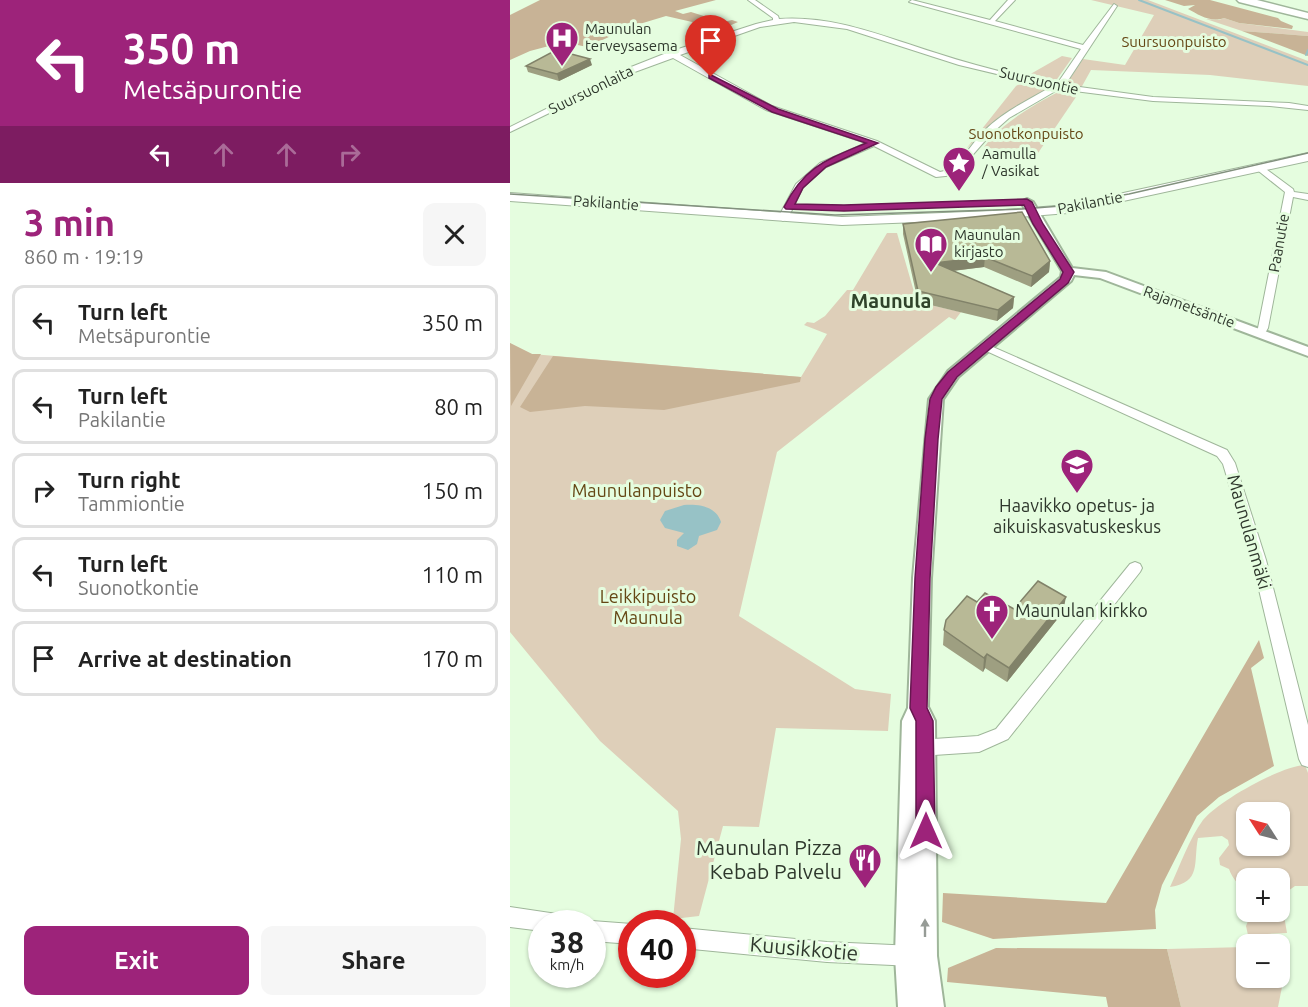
<!DOCTYPE html>
<html lang="en">
<head>
<meta charset="utf-8">
<style>
  :root { --surface:#fff; --page:#f6f6f6; --text:#222; --muted:#767676; --line:#e0e0e0; --accent:#9d237a }
  body { margin:0; font-family:Ubuntu,sans-serif; background:var(--page); color:var(--text); height:100vh; display:flex; flex-direction:column; font-size:22px; white-space:nowrap }
  * { box-sizing:border-box; margin:0 }
  p { font-size:20px; color:var(--muted) }
  .icon { flex:none; width:33px; height:33px; fill:none; stroke:currentColor; stroke-width:2; stroke-linecap:round; stroke-linejoin:round }
  .map { position:relative; flex:1; overflow:hidden }
  .panel { display:flex; flex-direction:column; background:var(--surface); width:510px }
  .panel>* { flex:none }
  .guide { background:#9d237a; color:#fff; overflow:hidden }
  .needle { width:39px; rotate:306deg }
  .controls { position:absolute; left:726px; top:802px; display:grid; gap:12px }
  .controls a { display:grid; place-items:center; width:54px; height:54px; border-radius:12px; background:var(--surface); box-shadow:0 2px 4px #0004; font-size:30px }
  .speed { position:absolute; left:18px; top:910px; display:flex; gap:12px; font-size:30px; font-weight:700; text-align:center }
  .speed>* { display:grid; place-content:center; width:78px; height:78px; border-radius:50%; background:var(--surface); box-shadow:0 2px 4px #0004; line-height:1 }
  .speed small { font-size:15px; font-weight:400 }
  .speed .limit { border:9px solid #d22; background:#fff; color:#111 }
  .pin { position:absolute; display:grid; place-items:center; width:51px; height:51px; color:#fff; margin:-62px -26px; border-radius:50% 50% 50% 0; rotate:-45deg; box-shadow:0 0 6px #0007 }
  .pin .icon { rotate:45deg }
  .me { position:absolute; width:66px; margin:-33px; rotate:0deg; stroke-linejoin:round; filter:drop-shadow(0 0 4px #0008) }
  .turn { display:flex; align-items:center; gap:21px; height:126px; padding:0 24px; font-size:27px }
  .turn .icon { width:78px; height:78px; stroke-width:2.5 }
  .turn b { display:block; font-size:42px; line-height:51px }
  .lanes { display:flex; align-items:center; height:57px; padding:0 24px; background:#0003; justify-content:center; gap:30px; direction:ltr }
  .lanes .off { opacity:.35 }
  .round { display:grid; place-items:center; flex:none; width:63px; height:63px; border-radius:12px; background:var(--page) }
  .summary { display:flex; align-items:center; justify-content:space-between; height:102px; padding:0 24px }
  h1 { font-size:36px; font-weight:600; line-height:45px; color:var(--accent) }
  .action { display:flex; gap:12px; margin-top:auto; padding:12px 24px }
  .action a { flex:1; height:69px; border-radius:12px; background:var(--accent); color:#fff; font-size:24px; font-weight:600; line-height:69px; text-align:center }
  .action a+a { background:var(--page); color:var(--text) }
  ul { padding:0; list-style:none }
  li { display:flex; align-items:center; gap:18px; height:75px; margin:0 12px 9px; padding:0 12px; border:3px solid var(--line); border-radius:12px }
  li div { flex:1 }
  li b { display:block; font-size:22px }
  li em { font-style:normal }
  main { display:flex; flex:1; min-height:0 }
  .map>svg:first-child { display:block }
  .green { fill:#decfb9; fill-rule:evenodd }
  .forest { fill:#c8b396 }
  .water { fill:#97c2c6 }
  .lines { fill:none; stroke-linecap:round; stroke-linejoin:round }
  .stream { stroke:#97c2c6; stroke-width:2 }
  .minor-casing { stroke:#9fb69a; stroke-width:2 }
  .tertiary-casing { stroke:#9fb69a; stroke-width:4 }
  .secondary-casing { stroke:#9fb69a; stroke-width:2 }
  .motorway-casing { stroke:#9fb69a; stroke-width:3 }
  .minor { fill:#fff; fill-rule:evenodd }
  .tertiary { fill:#fff; fill-rule:evenodd }
  .secondary { fill:#fff; fill-rule:evenodd }
  .motorway { fill:#fff; fill-rule:evenodd }
  .tram { stroke:#82917e; stroke-width:1.5 }
  .wall { fill:#9e9f81 }
  .shaded-wall { fill:#818269 }
  .building { fill:#b8b996; stroke:#818269; stroke-width:1.5 }
  .oneway { fill:#969b96 }
  .route { fill:#9d237a; stroke:#66174f; stroke-width:1.5 }
  .labels { text-anchor:middle; stroke-width:6; stroke-linejoin:round; paint-order:stroke }
  .far-poi-label { font-size:15px; fill:#2e372c; stroke:#e5fddf; text-anchor:start }
  .far-park-label { font-size:15px; fill:#654715; stroke:#e5fddf }
  .far-street-label { font-size:15px; fill:#2e372c; stroke:#e5fddf }
  .park-label { font-size:18px; fill:#654715; stroke:#e5fddf }
  .poi-label { font-size:18px; fill:#2e372c; stroke:#e5fddf }
  .street-label { font-size:18px; fill:#2e372c; stroke:#e5fddf }
  .far-district-label { font-size:20px; font-weight:bold; fill:#2f432a; stroke:#e5fddf }
  .near-poi-label { font-size:21px; fill:#2e372c; stroke:#e5fddf; text-anchor:end }
  .near-street-label { font-size:21px; fill:#2e372c; stroke:#e5fddf }
</style>
</head>
<body>
<main>
<section class="panel">
<div class="guide">
<div class="turn"><svg class="icon" aria-label="left" viewBox="0 0 24 24"><path d="M17 20v-9H6M10 6l-5 5 5 5"/></svg><div><b>350 m</b>Metsäpurontie</div></div>
<div class="lanes"><svg class="icon" aria-label="left" viewBox="0 0 24 24"><path d="M17 20v-9H6M10 6l-5 5 5 5"/></svg><svg class="icon off" aria-label="ahead" viewBox="0 0 24 24"><path d="M12 20V5M6 11l6-6 6 6"/></svg><svg class="icon off" aria-label="ahead" viewBox="0 0 24 24"><path d="M12 20V5M6 11l6-6 6 6"/></svg><svg class="icon off" aria-label="right" viewBox="0 0 24 24"><path d="M7 20v-9h11M14 6l5 5-5 5"/></svg></div>
</div>
<div class="summary"><div><h1>3 min</h1><p>860 m · 19:19</p></div><a class="round"><svg class="icon" aria-label="close" viewBox="0 0 24 24"><path d="M6 6l12 12M18 6L6 18"/></svg></a></div>
<ul>
<li><svg class="icon" aria-label="left" viewBox="0 0 24 24"><path d="M17 20v-9H6M10 6l-5 5 5 5"/></svg><div><b>Turn left</b><p>Metsäpurontie</p></div><em>350 m</em></li>
<li><svg class="icon" aria-label="left" viewBox="0 0 24 24"><path d="M17 20v-9H6M10 6l-5 5 5 5"/></svg><div><b>Turn left</b><p>Pakilantie</p></div><em>80 m</em></li>
<li><svg class="icon" aria-label="right" viewBox="0 0 24 24"><path d="M7 20v-9h11M14 6l5 5-5 5"/></svg><div><b>Turn right</b><p>Tammiontie</p></div><em>150 m</em></li>
<li><svg class="icon" aria-label="left" viewBox="0 0 24 24"><path d="M17 20v-9H6M10 6l-5 5 5 5"/></svg><div><b>Turn left</b><p>Suonotkontie</p></div><em>110 m</em></li>
<li><svg class="icon" aria-label="arrive" viewBox="0 0 24 24"><path d="M6 21V4h12l-3 4 3 4H6"/></svg><div><b>Arrive at destination</b></div><em>170 m</em></li>
</ul>
<div class="action"><a>Exit</a><a>Share</a></div>
</section>
<div class="map">
<svg width="798" height="1007" viewBox="0 0 798 1007">
  <rect width="100%" height="100%" fill="#e5fddf"/>
  <g class="green">
    <path d="M581 0H638L798 61V86L700 75 581 70 571 88 557 83 573 59 615 65 644 15Z"/>
    <path d="M714 18 729 23 798 32V36L732 31 696 19 709 20Z"/>
    <path d="M552 56 562 58 545 82 517 76Z"/>
    <path d="M513 82 535 90 489 117 456 149 506 86Z"/>
    <path d="M550 91 568 94 526 156 474 147C493 122 522 106 550 91Z"/>
    <path d="M377 233H387L407 302 451 312 445 320 439 317 267 452 229 616 345 689 381 694 378 731 266 728 249 827 213 826 189 916 163 919 171 839 168 811 90 741 0 632V343L22 354 291 377 317 334 294 325 297 322 304 323 315 316 337 290H343Z"/>
    <path d="M795 765 798 773V886H785L778 891 773 910 777 933 738 935 736 926 738 921 751 915 752 912H770V879H736V895C731 886 722 879 719 869L710 865 709 858 719 845 718 840 712 836 688 838C683 863 692 882 660 887 670 866 679 839 693 820 708 801 771 766 795 765ZM736 813H770V846H736Z"/>
    <path d="M736 947V978H770V949L776 952 778 957 768 1007H671L657 949Z"/>
  </g>
  <g class="forest">
    <path d="M30 0H206L165 11 173 14 181 12 213 22 222 20 228 22 219 26 221 28 217 30 156 16 123 26 77 47 54 42 20 51 0 60V15Z"/>
    <path d="M655 0H700L768 18 771 21 783 26 782 29 729 23 714 18C701 23 689 15 678 9L685 5 674 6Z"/>
    <path d="M732 31 798 36V56Z"/>
    <path d="M0 343 22 354H31L1 406Z"/>
    <path d="M43 356 291 377 290 382 154 410 75 406 20 412 10 407Z"/>
    <path d="M749 640 754 658 741 668 764 766 709 797 687 816 652 885 645 910 646 929 483 939 432 922 433 893 596 903Z"/>
    <path d="M486 948 657 949 671 1007H598L596 997 437 982 438 968Z"/>
  </g>
  <path class="water" d="M174 505C188 504 206 506 211 522L207 530 189 536 187 544 178 550 167 546V540L174 533 155 528 150 520 155 511Z"/>
  <g class="lines">
    <g class="stream">
      <path d="M629 0 798 65"/>
      <path d="M796 55 798 50"/>
    </g>
    <defs>
      <g id="minor">
        <path d="M238 0H245L268 16 269 19C325 15 374 37 426 53 466 66 506 76 547 84L571 49 399 2 402 0 480 20 498 0H505L485 21 573 45 604 4 607 6 555 85 643 97 779 103 798 106V110L760 106 643 101 549 89 499 118 481 134 445 175 426 177 364 146 316 167 293 187 278 218 273 221 268 218 286 184 310 163 356 143 256 110 163 58 122 73 0 132V127L116 69 159 52 246 24 263 20V18ZM284 22 337 29 449 65 541 87C518 100 493 112 474 131 461 144 448 169 430 172L367 141 262 106 170 55 250 27Z"/>
        <path d="M749 164 783 189 784 192 798 194V200L783 197 758 328 754 335 750 336 744 333 748 328 775 192 746 169V165Z"/>
        <path d="M476 344 717 450 725 463 756 560 798 725V767L792 765 789 759 742 560 713 464 707 456 472 349 470 347Z"/>
        <path d="M625 562 630 564 632 568 630 572 498 739 469 752 409 756 403 754 401 748 403 742 409 740 468 736 486 729 620 564Z"/>
        <path d="M0 907 47 914 54 917 57 924H32V931L0 927Z"/>
        <path d="M82 921 122 924V944L82 941V924H75Z"/>
        <path d="M172 928 317 942 404 946 411 949 414 956 411 963 404 966 317 962 172 948Z"/>
      </g>
      <path id="tertiary" d="M517 199 523 202 562 268 596 272 798 347V356L590 278 564 275 561 281 448 377 433 399 421 578 418 707 425 721 427 956 434 1007H388L385 956 392 721 398 708 403 578 419 399 438 371 551 277 552 271 511 202Z"/>
      <path id="secondary" d="M798 153V161L558 213 483 219 332 225 0 201V193L332 217 483 211 558 205Z"/>
      <path id="motorway" d="M727 0H747L798 13V19L729 2Z"/>
    </defs>
    <use href="#minor" class="minor-casing"/>
    <use href="#tertiary" class="tertiary-casing"/>
    <use href="#secondary" class="secondary-casing"/>
    <use href="#motorway" class="motorway-casing"/>
    <use href="#minor" class="minor"/>
    <use href="#tertiary" class="tertiary"/>
    <use href="#secondary" class="secondary"/>
    <use href="#motorway" class="motorway"/>
    <path class="tram" d="M0 194 325 215 512 209 551 206 619 194 798 153"/>
  </g>
  <g class="wall">
    <path d="M82 65 49 81 18 72 16 66Z"/>
    <path d="M393 224 540 261 539 272 521 287 474 267 443 271 504 297 503 308 487 321 408 302 393 234Z"/>
    <path d="M467 602 504 609 553 612 497 682 475 668 473 672 433 645 434 630Z"/>
  </g>
  <g class="shaded-wall">
    <path d="M80 59 82 65 49 81 47 74Z"/>
    <path d="M475 257 474 267 424 273 425 263Z"/>
    <path d="M540 261 539 272 521 287 522 276Z"/>
    <path d="M504 297 503 308 487 321 488 310Z"/>
    <path d="M556 597 553 612 497 682 499 668Z"/>
    <path d="M477 654 475 668 473 672 474 658Z"/>
  </g>
  <g class="building">
    <path d="M46 50 80 59 47 74 16 66Z"/>
    <path d="M512 212 540 261 522 276 475 257 425 263 504 297 488 310 408 291 393 224Z"/>
    <path d="M528 581 556 597 499 668 477 654 474 658 434 630 436 620 457 596 467 602 475 593 504 609Z"/>
  </g>
  <defs><path id="oneway-solid" d="M-6-.8H1V-3.2L6.5 0L1 3.2V.8H-6Z" transform="scale(1.5)"/></defs>
  <use class="oneway" href="#oneway-solid" transform="translate(415 928) rotate(-90)"/>
  <path class="route" d="M201 75 268 109 368 143 316 167 293 188 285 204 334 205 517 199 522 202 533 224 564 272 558 283 447 377 432 399 428 439 420 578 417 708 423 721 425 831 422 838 416 840 409 838 406 831V721L400 708 405 578 415 439 420 399 426 387 438 372 550 279 553 272 523 224 514 205 334 211 276 209 274 207C295 166 316 160 356 143L262 112 199 78V75Z"/>
  <defs>
    <symbol id="hospital-pin" viewBox="-11 -11 22 30"><path d="M0 17L-7.5 6A9.5 9.5 0 1 1 7.5 6Z" fill="#9d237a" stroke="#e5fddf"/><path d="M-5-5h3v3.5h4V-5h3V5h-3V1.5h-4V5h-3Z" fill="#fff"/></symbol>
    <symbol id="sight-pin" viewBox="-11 -11 22 30"><path d="M0 17L-7.5 6A9.5 9.5 0 1 1 7.5 6Z" fill="#9d237a" stroke="#e5fddf"/><path d="M0-6L1.8-2.2L6-1.7L2.9 1.2L3.7 5.4L0 3.3L-3.7 5.4L-2.9 1.2L-6-1.7L-1.8-2.2Z" fill="#fff"/></symbol>
    <symbol id="library-pin" viewBox="-11 -11 22 30"><path d="M0 17L-7.5 6A9.5 9.5 0 1 1 7.5 6Z" fill="#9d237a" stroke="#e5fddf"/><path d="M-6-4Q-3-5.5-.7-3.5V5Q-3 3-6 4ZM6-4Q3-5.5 .7-3.5V5Q3 3 6 4Z" fill="#fff"/></symbol>
    <symbol id="school-pin" viewBox="-11 -11 22 30"><path d="M0 17L-7.5 6A9.5 9.5 0 1 1 7.5 6Z" fill="#9d237a" stroke="#e5fddf"/><path d="M0-5L7-2L0 1L-7-2ZM-4 1L0 2.5L4 1V4Q0 6-4 4Z" fill="#fff"/></symbol>
    <symbol id="church-pin" viewBox="-11 -11 22 30"><path d="M0 17L-7.5 6A9.5 9.5 0 1 1 7.5 6Z" fill="#9d237a" stroke="#e5fddf"/><path d="M-1.2-6h2.4v3.5h3.3v2.4h-3.3V6h-2.4V-.1h-3.3v-2.4h3.3Z" fill="#fff"/></symbol>
    <symbol id="restaurant-pin" viewBox="-11 -11 22 30"><path d="M0 17L-7.5 6A9.5 9.5 0 1 1 7.5 6Z" fill="#9d237a" stroke="#e5fddf"/><path d="M-5-6h1v4h1v-4h1v4h1v-4h1v5L-1.5 .5V6h-2V.5L-5-1ZM5-6V6H3V1.5H1.5Q1.5-4 5-6Z" fill="#fff"/></symbol>
  </defs>
  <g fill-rule="evenodd">
    <use href="#hospital-pin" x="33" y="19" width="38" height="52"/>
    <use href="#sight-pin" x="430" y="144" width="38" height="52"/>
    <use href="#library-pin" x="402" y="225" width="38" height="52"/>
    <use href="#school-pin" x="548" y="446" width="38" height="52"/>
    <use href="#church-pin" x="463" y="592" width="38" height="52"/>
    <use href="#restaurant-pin" x="336" y="841" width="38" height="52"/>
  </g>
  <g class="labels">
    <g class="far-poi-label">
      <text x="75" y="34">Maunulan<tspan x="75" dy="17">terveysasema</tspan></text>
      <text x="472" y="159">Aamulla<tspan x="472" dy="17">/ Vasikat</tspan></text>
      <text x="444" y="240">Maunulan<tspan x="444" dy="17">kirjasto</tspan></text>
    </g>
    <g class="far-park-label">
      <text x="664" y="47">Suursuonpuisto</text>
      <text x="516" y="139">Suonotkonpuisto</text>
    </g>
    <g class="far-street-label">
      <text transform="translate(529 81) rotate(13)" y="5">Suursuontie</text>
      <text transform="translate(81 90) rotate(-26)" y="5">Suursuonlaita</text>
      <text transform="translate(96 203) rotate(4)" y="5">Pakilantie</text>
      <text transform="translate(580 203) rotate(-11)" y="5">Pakilantie</text>
      <text transform="translate(769 243) rotate(-80)" y="5">Paanutie</text>
      <text transform="translate(679 307) rotate(20)" y="5">Rajametsäntie</text>
    </g>
    <g class="park-label">
      <text x="127" y="497">Maunulanpuisto</text>
      <text x="138" y="603">Leikkipuisto<tspan x="138" dy="21">Maunula</tspan></text>
    </g>
    <g class="poi-label">
      <text x="567" y="512">Haavikko opetus- ja<tspan x="567" dy="21">aikuiskasvatuskeskus</tspan></text>
      <text x="505" y="617" text-anchor="start">Maunulan kirkko</text>
    </g>
    <g class="street-label">
      <text transform="translate(739 532) rotate(74)" y="6">Maunulanmäki</text>
    </g>
    <g class="far-district-label">
      <text x="381" y="308">Maunula</text>
    </g>
    <g class="near-poi-label">
      <text x="332" y="855">Maunulan Pizza<tspan x="332" dy="24">Kebab Palvelu</tspan></text>
    </g>
    <g class="near-street-label">
      <text transform="translate(294 949) rotate(5)" y="7">Kuusikkotie</text>
    </g>
  </g>
</svg>
<div class="controls">
<a><svg class="needle" viewBox="-14 -14 28 28"><path d="M0-13l5 13h-10z" fill="#e53935"/><path d="M0 13l5-13h-10z" fill="#767676"/></svg></a>
<a>+</a>
<a>−</a>
</div>
<div class="speed"><div>38<small>km/h</small></div><div class="limit">40</div></div>
<div class="pin" style="left:201px;top:77px;background:#d93025"><svg class="icon" aria-label="arrive" viewBox="0 0 24 24"><path d="M6 21V4h12l-3 4 3 4H6"/></svg></div>
<svg class="me" style="left:416px;top:831px" viewBox="-20 -20 40 40"><path d="M0-17L14 15 0 8-14 15z" fill="#9d237a" stroke="#fff" stroke-width="4"/></svg>
</div>
</main>
</body>
</html>
